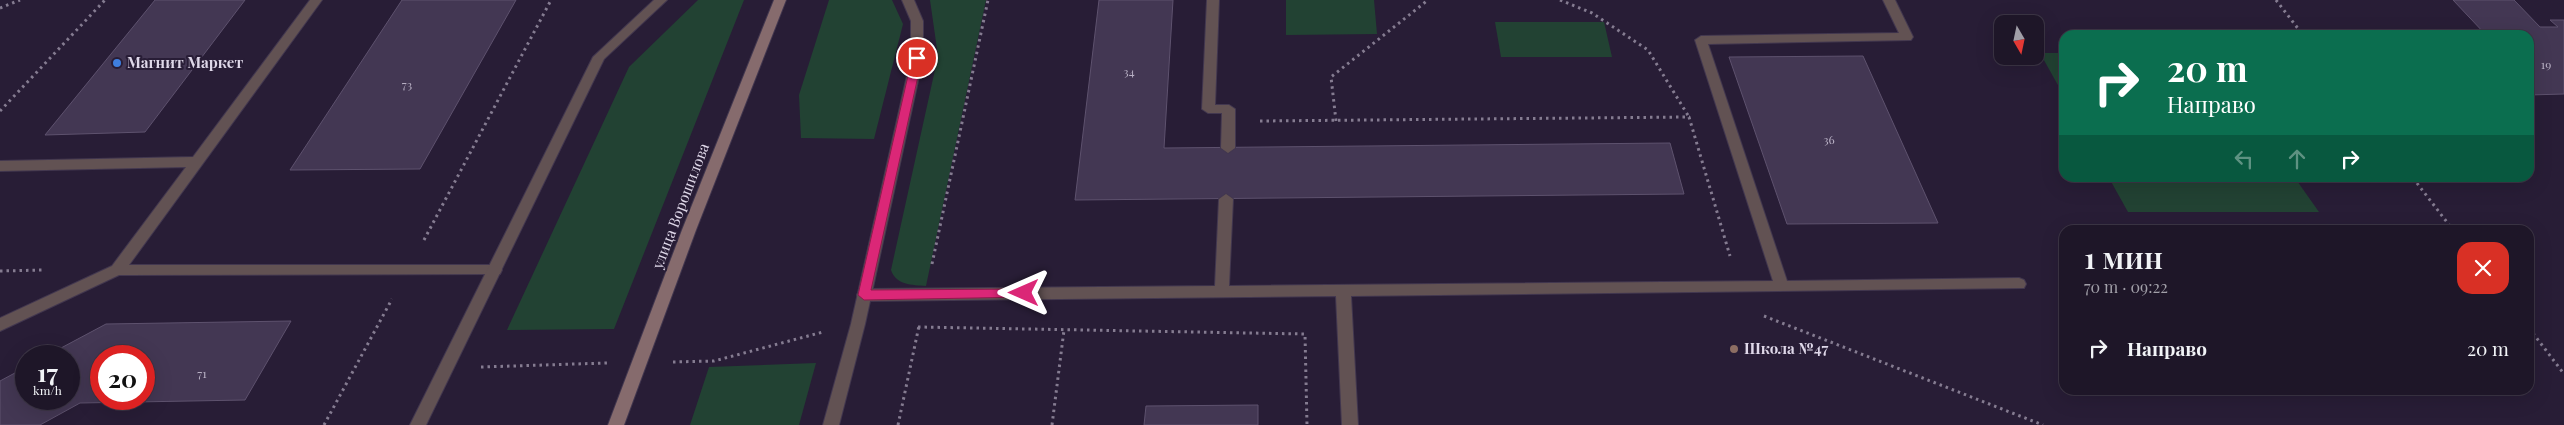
<!DOCTYPE html>
<html lang="ru">
<head>
<meta charset="utf-8">
<style>
  :root { --surface:#1e1628; --page:#2b2334; --text:#f1f3f6; --muted:#a19fa8; --line:#3c3545 }
  body { margin:0; font-family:"Playfair Display",serif; background:var(--page); color:var(--text); height:100vh; display:flex; flex-direction:column; font-size:19px; white-space:nowrap }
  * { box-sizing:border-box; margin:0 }
  p { font-size:16px; color:var(--muted) }
  .icon { flex:none; width:28px; height:28px; fill:none; stroke:currentColor; stroke-width:2; stroke-linecap:round; stroke-linejoin:round }
  .map { position:relative; flex:1; overflow:hidden }
  .side { position:absolute; left:2059px; top:225px; width:475px; height:170px; display:flex; flex-direction:column; background:var(--surface); border-radius:15px; box-shadow:0 5px 20px #0002,0 0 0 1px var(--line) }
  .side>* { flex:none }
  .guide { position:absolute; left:2059px; top:30px; width:475px; height:152px; border-radius:15px; box-shadow:0 5px 20px #0002,0 0 0 1px var(--line); background:#0b6e4f; color:#fff; overflow:hidden }
  .needle { width:32px; rotate:171deg }
  .fabs { position:absolute; left:1994px; top:15px; display:grid; gap:10px }
  .fabs a { display:grid; place-items:center; width:50px; height:50px; border-radius:10px; background:var(--surface); box-shadow:0 5px 20px #0002,0 0 0 1px var(--line); font-size:25px }
  .speed { position:absolute; left:15px; top:345px; display:flex; gap:10px; font-size:25px; font-weight:700; text-align:center }
  .speed>* { display:grid; place-content:center; width:65px; height:65px; border-radius:50%; background:var(--surface); box-shadow:0 5px 20px #0002,0 0 0 1px var(--line); line-height:1 }
  .speed small { font-size:12px; font-weight:400 }
  .speed .limit { border:8px solid #d22; background:#fff; color:#111 }
  .pin { position:absolute; display:grid; place-items:center; width:42px; height:42px; color:#fff; margin:-21px; border:2px solid #fff; border-radius:50%; box-shadow:0 1px 5px #0007 }
  .me { position:absolute; width:55px; margin:-28px; rotate:270deg; stroke-linejoin:round; filter:drop-shadow(0 0 4px #0008) }
  .turn { display:flex; align-items:center; gap:18px; height:105px; padding:0 25px; font-size:22px }
  .turn .icon { width:65px; height:65px; stroke-width:2.5 }
  .turn b { display:block; font-size:35px; line-height:42px }
  .lanes { display:flex; align-items:center; height:48px; padding:0 25px; background:#0003; justify-content:center; gap:25px; direction:ltr }
  .lanes .off { opacity:.35 }
  .round { display:grid; place-items:center; flex:none; width:52px; height:52px; border-radius:15px; background:var(--page) }
  .headline { display:flex; align-items:center; justify-content:space-between; height:85px; padding:0 25px }
  h1 { font-size:30px; font-weight:600; line-height:38px }
  ul { padding:0; list-style:none }
  li { display:flex; align-items:center; gap:15px; height:75px; padding:0 25px }
  li div { flex:1 }
  li b { display:block; font-size:19px }
  li em { font-style:normal }
  .map>svg:first-child { display:block }
  .green { fill:#224233 }
  .building { fill:#433753; stroke:#5e526e; fill-rule:evenodd }
  .lines { fill:none; stroke-linecap:round; stroke-linejoin:round }
  .service-casing { stroke:#42374f; stroke-width:2 }
  .minor-casing { stroke:#42374f; stroke-width:2 }
  .secondary-casing { stroke:#42374f; stroke-width:2 }
  .path { stroke:#857c91; stroke-width:3; stroke-dasharray:2.5 4; stroke-linecap:butt }
  .service { fill:#625253; fill-rule:evenodd }
  .minor { fill:#625253; fill-rule:evenodd }
  .secondary { fill:#866b6d; fill-rule:evenodd }
  .route { fill:#db2777; stroke:#8e194d }
  .shop-dot { fill:#3f7fe0; stroke:#281d36; stroke-width:2 }
  .education-dot { fill:#8d6e63; stroke:#281d36; stroke-width:2 }
  .labels { text-anchor:middle; stroke-width:4; stroke-linejoin:round; paint-order:stroke }
  .number-label { font-size:12px; fill:#b8b0c4 }
  .poi-label { font-size:15px; font-weight:bold; fill:#dfd8e9; stroke:#281d36; text-anchor:start }
  .street-label { font-size:15px; fill:#dfd8e9; stroke:#281d36 }
</style>
</head>
<body>
<div class="map">
<svg width="2564" height="425" viewBox="0 0 2564 425">
  <rect width="100%" height="100%" fill="#281d36"/>
  <g class="green">
    <path d="M698 0H744L614 329 507 330 629 67Z"/>
    <path d="M829 0H892L903 24 874 139 801 138 799 95Z"/>
    <path d="M930 0H986L926 286C912 285 896 285 891 270L938 56Z"/>
    <path d="M1286 0H1374L1377 34 1286 35Z"/>
    <path d="M1495 22H1604L1612 57H1501Z"/>
    <path d="M2040 53H2064V96Z"/>
    <path d="M2109 178H2295L2319 212H2128Z"/>
    <path d="M816 363 799 425H690L709 367Z"/>
  </g>
  <g class="building">
    <path d="M155 0H245L145 132 45 135Z"/>
    <path d="M402 0H516L420 169 290 170Z"/>
    <path d="M1099 0H1173L1164 148 1670 143 1684 194 1075 200Z"/>
    <path d="M2453 0H2514L2540 27H2558L2550 20H2564V94L2529 95V35H2486Z"/>
    <path d="M1863 56 1938 223 1787 224 1729 57Z"/>
    <path d="M291 321 245 400 80 403 40 425H0V381L26 367V399H69V356H46L106 324ZM101 356H144V399H101Z"/>
    <path d="M1258 405V425H1144L1146 406Z"/>
  </g>
  <g class="lines">
    <defs>
      <g id="service">
        <path d="M310 0H322L129 265H495L500 266 502 270 500 274 119 275 0 331V318L112 266 186 167 0 171V161L193 157Z"/>
        <path d="M1207 0H1219L1215 105H1229L1235 109V148L1228 153 1221 148 1222 113H1208L1202 109Z"/>
        <path d="M1883 0H1895L1913 37 1911 40 1708 44 1787 281 2019 278 2024 280 2026 284 2024 288 1351 296 1358 425H1342L1336 296 864 301 859 299 857 295 859 291 864 289 1215 286 1219 199 1226 194 1233 199 1229 286 1773 281 1695 40 1701 36 1899 33Z"/>
      </g>
      <g id="minor">
        <path d="M654 0H667L604 59 426 425H410L593 57Z"/>
        <path d="M902 0H914L923 21V58L865 324 839 425H823L851 324 911 58V21Z"/>
      </g>
      <path id="secondary" d="M774 0H786L696 230 624 425H608L682 230Z"/>
    </defs>
    <use href="#service" class="service-casing"/>
    <use href="#minor" class="minor-casing"/>
    <use href="#secondary" class="secondary-casing"/>
    <g class="path">
      <path d="M1560 0 1592 13 1648 50 1689 117"/>
      <path d="M2276 0 2303 35"/>
      <path d="M0 8 20 0"/>
      <path d="M0 111 105 0"/>
      <path d="M1260 121 1689 117 1730 256"/>
      <path d="M1336 121 1331 77 1428 0"/>
      <path d="M2413 178 2453 230"/>
      <path d="M424 240 551 0"/>
      <path d="M932 264 988 0"/>
      <path d="M0 271 42 270"/>
      <path d="M1764 316 2043 425"/>
      <path d="M918 327 1305 334 1307 425"/>
      <path d="M2529 328 2564 374"/>
      <path d="M673 362 714 361 823 332"/>
      <path d="M481 367 607 363"/>
      <path d="M324 425 392 299"/>
      <path d="M898 425 919 326"/>
      <path d="M1052 425 1064 330"/>
    </g>
    <use href="#service" class="service"/>
    <use href="#minor" class="minor"/>
    <use href="#secondary" class="secondary"/>
  </g>
  <path class="route" d="M917 55 922 58 871 290 1024 289 1028 290V297L864 300 858 295 912 58Z"/>
  <circle class="shop-dot" cx="117" cy="63" r="5"/>
  <circle class="education-dot" cx="1734" cy="349" r="5"/>
  <g class="labels">
    <g class="number-label">
      <text x="2546" y="69">19</text>
      <text x="1129" y="76">34</text>
      <text x="407" y="89">73</text>
      <text x="1829" y="144">36</text>
      <text x="202" y="378">71</text>
    </g>
    <g class="poi-label">
      <text x="127" y="68">Магнит Маркет</text>
      <text x="1744" y="354">Школа №47</text>
    </g>
    <g class="street-label">
      <text transform="translate(681 206) rotate(-69)" y="5">улица Ворошилова</text>
    </g>
  </g>
</svg>
<div class="fabs">
<a><svg class="needle" viewBox="-14 -14 28 28"><path d="M0-13l5 13h-10z" fill="#e53935"/><path d="M0 13l5-13h-10z" fill="#a19fa8"/></svg></a>
</div>
<div class="speed"><div>17<small>km/h</small></div><div class="limit">20</div></div>
<div class="pin" style="left:917px;top:58px;background:#d93025"><svg class="icon" aria-label="arrive" viewBox="0 0 24 24"><path d="M6 21V4h12l-3 4 3 4H6"/></svg></div>
<svg class="me" style="left:1024px;top:293px" viewBox="-20 -20 40 40"><path d="M0-17L14 15 0 8-14 15z" fill="#db2777" stroke="#fff" stroke-width="4"/></svg>
<div class="guide">
<div class="turn"><svg class="icon" aria-label="right" viewBox="0 0 24 24"><path d="M7 20v-9h11M14 6l5 5-5 5"/></svg><div><b>20 m</b>Направо</div></div>
<div class="lanes"><svg class="icon off" aria-label="left" viewBox="0 0 24 24"><path d="M17 20v-9H6M10 6l-5 5 5 5"/></svg><svg class="icon off" aria-label="ahead" viewBox="0 0 24 24"><path d="M12 20V5M6 11l6-6 6 6"/></svg><svg class="icon" aria-label="right" viewBox="0 0 24 24"><path d="M7 20v-9h11M14 6l5 5-5 5"/></svg></div>
</div>
<section class="side">
<div class="headline"><div><h1>1 мин</h1><p>70 m · 09:22</p></div><a class="round" style="background:#d93025;color:#fff"><svg class="icon" aria-label="close" viewBox="0 0 24 24"><path d="M6 6l12 12M18 6L6 18"/></svg></a></div>
<ul>
<li><svg class="icon" aria-label="right" viewBox="0 0 24 24"><path d="M7 20v-9h11M14 6l5 5-5 5"/></svg><div><b>Направо</b></div><em>20 m</em></li>
</ul>
</section>
</div>
</body>
</html>
